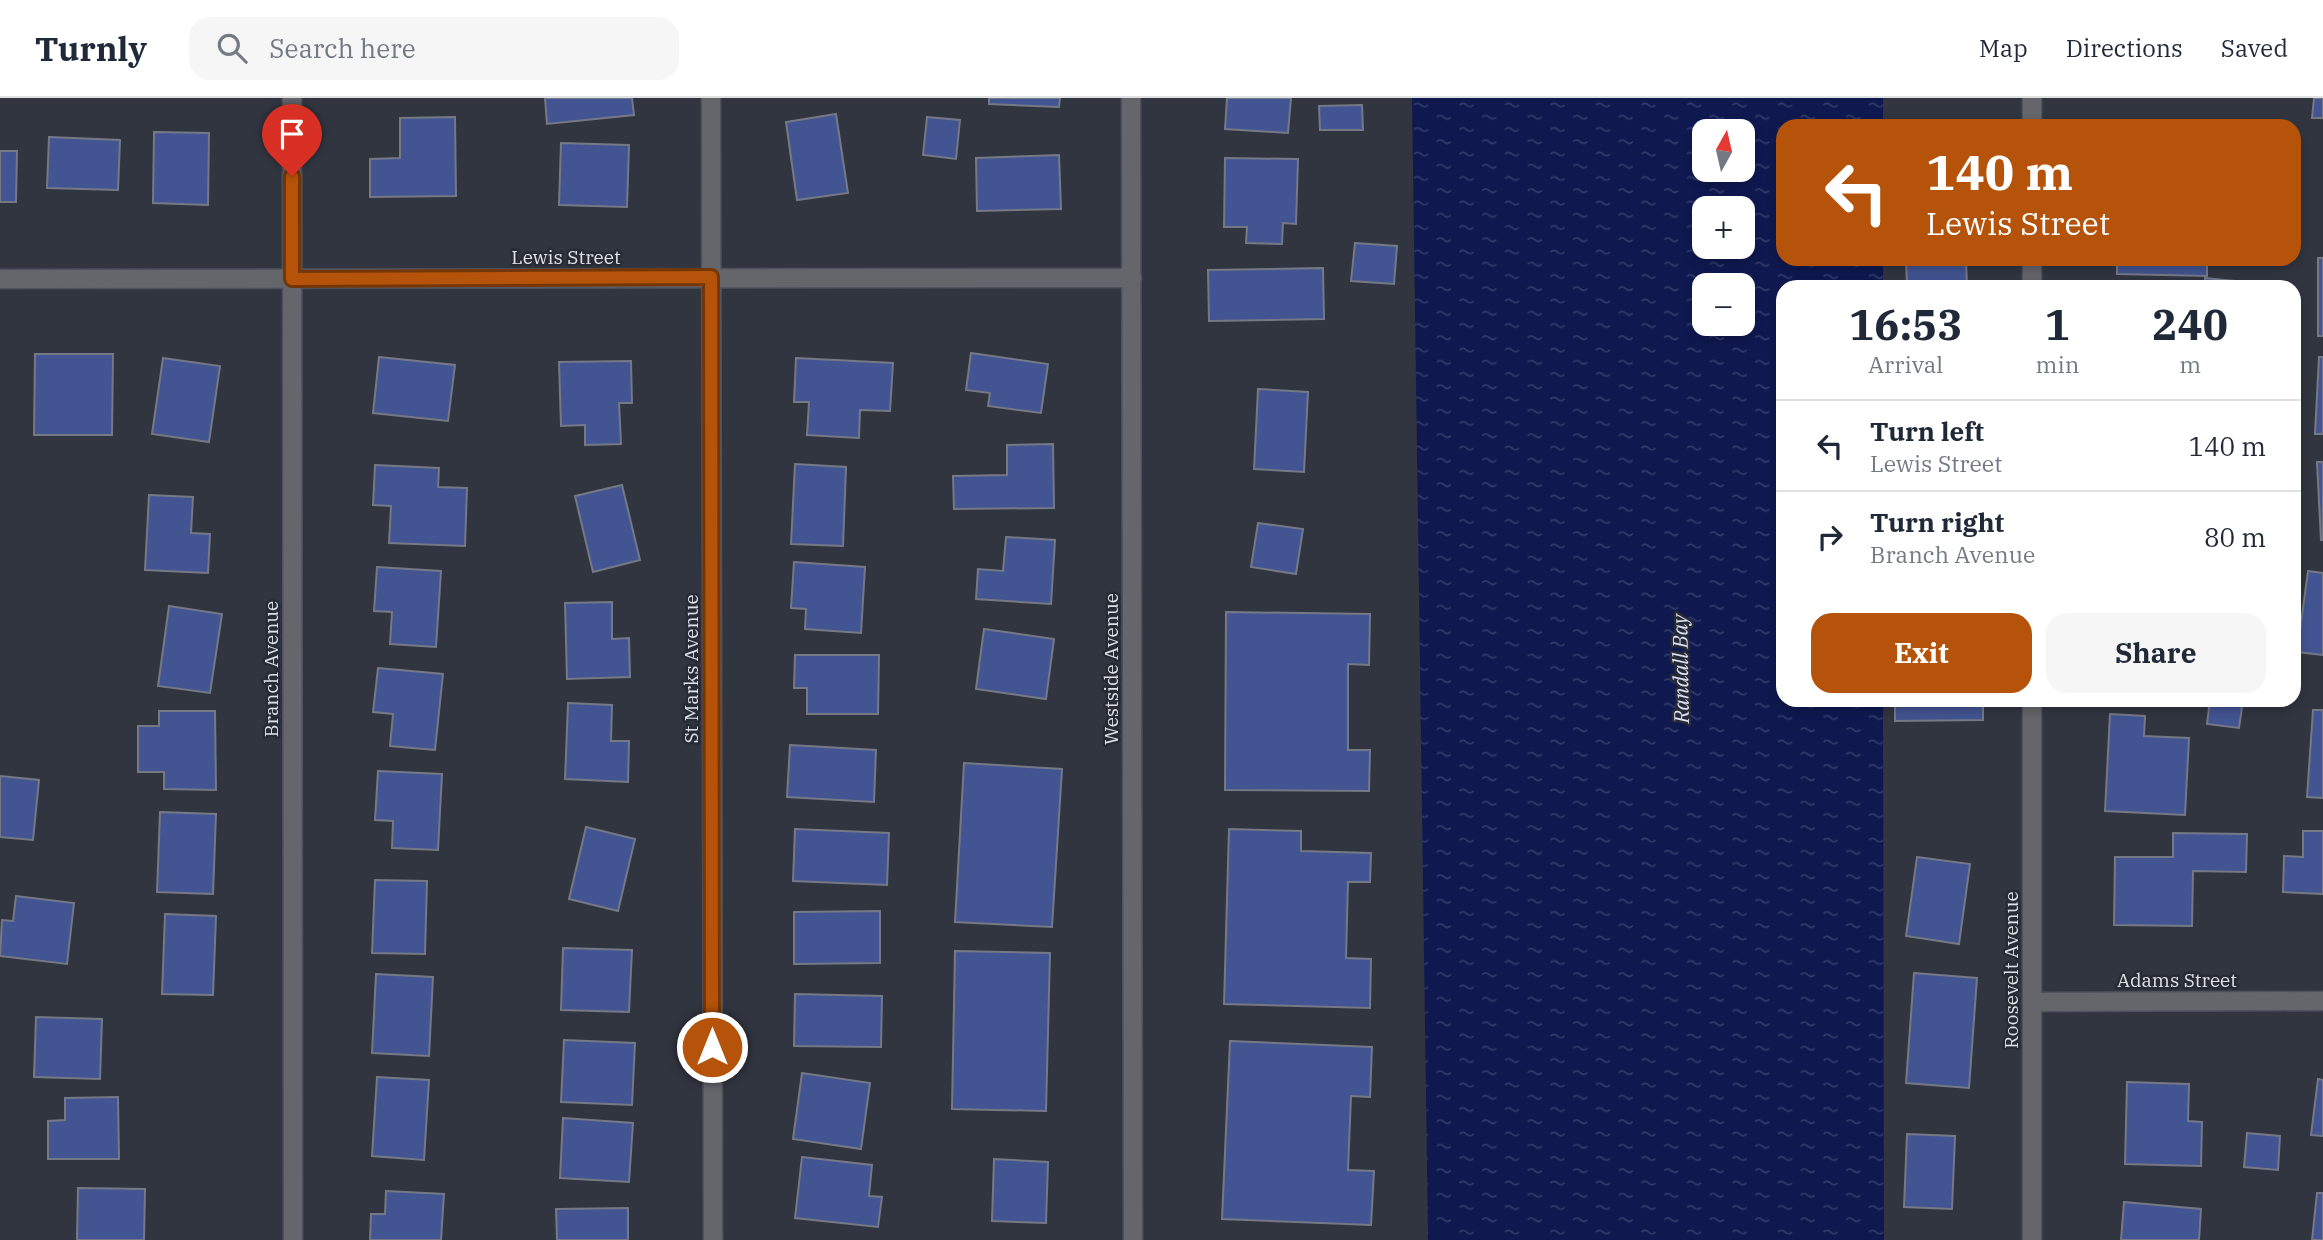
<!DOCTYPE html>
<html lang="en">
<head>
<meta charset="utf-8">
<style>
  :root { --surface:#fff; --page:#f6f6f7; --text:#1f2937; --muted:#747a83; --line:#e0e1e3; --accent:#b45309 }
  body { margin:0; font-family:"IBM Plex Serif",serif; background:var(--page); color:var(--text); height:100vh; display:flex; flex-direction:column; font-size:26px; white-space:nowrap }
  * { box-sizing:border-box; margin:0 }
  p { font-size:23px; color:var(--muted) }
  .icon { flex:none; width:38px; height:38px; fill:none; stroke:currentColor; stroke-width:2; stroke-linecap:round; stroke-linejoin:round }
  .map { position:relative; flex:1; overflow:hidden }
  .drawer { position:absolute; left:1776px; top:182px; width:525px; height:427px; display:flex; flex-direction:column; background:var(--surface); border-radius:21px; box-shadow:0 4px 10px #0003 }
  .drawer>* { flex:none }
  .guide { position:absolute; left:1776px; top:21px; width:525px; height:147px; border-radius:21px; box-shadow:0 4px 10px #0003; background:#b45309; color:#fff; overflow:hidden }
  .needle { width:46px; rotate:8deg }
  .controls { position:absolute; left:1692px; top:21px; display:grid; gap:14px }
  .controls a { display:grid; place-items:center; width:63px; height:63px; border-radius:14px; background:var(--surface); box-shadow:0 4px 10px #0003; font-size:35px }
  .pin { position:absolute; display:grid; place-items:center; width:60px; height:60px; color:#fff; margin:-72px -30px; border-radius:50% 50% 50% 0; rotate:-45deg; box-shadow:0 0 7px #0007 }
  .pin .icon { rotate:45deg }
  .me { position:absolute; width:77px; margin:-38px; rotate:0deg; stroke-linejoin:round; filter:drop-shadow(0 0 5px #0008) }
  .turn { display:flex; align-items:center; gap:24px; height:147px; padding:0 35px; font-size:32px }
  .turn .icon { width:91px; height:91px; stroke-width:2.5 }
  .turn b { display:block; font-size:49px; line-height:60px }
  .eta { display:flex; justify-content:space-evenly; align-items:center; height:119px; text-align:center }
  .eta b { font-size:42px; font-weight:700; line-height:49px }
  .action { display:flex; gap:14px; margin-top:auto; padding:14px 35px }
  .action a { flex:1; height:80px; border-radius:21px; background:var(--accent); color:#fff; font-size:28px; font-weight:700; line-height:80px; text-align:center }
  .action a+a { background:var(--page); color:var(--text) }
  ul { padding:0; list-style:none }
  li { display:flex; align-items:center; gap:21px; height:91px; padding:0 35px; border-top:2px solid var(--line) }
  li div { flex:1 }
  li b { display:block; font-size:26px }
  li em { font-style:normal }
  header { display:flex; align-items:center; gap:42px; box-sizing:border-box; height:98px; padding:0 35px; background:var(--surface); border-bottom:2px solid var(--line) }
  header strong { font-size:33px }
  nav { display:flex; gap:38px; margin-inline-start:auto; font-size:24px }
  .search { width:490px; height:63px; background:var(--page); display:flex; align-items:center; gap:18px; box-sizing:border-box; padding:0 24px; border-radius:21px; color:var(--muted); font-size:26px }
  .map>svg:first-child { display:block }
  .water { fill:url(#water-ripples); fill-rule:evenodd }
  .building { fill:#425491; stroke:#757986; stroke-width:2 }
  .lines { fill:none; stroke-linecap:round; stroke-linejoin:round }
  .street-casing { stroke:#4d515b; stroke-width:21 }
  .street { stroke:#64666c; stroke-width:18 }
  .route-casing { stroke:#753606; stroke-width:18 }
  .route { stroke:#b45309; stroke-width:12 }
  .labels { text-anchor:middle; stroke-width:5; stroke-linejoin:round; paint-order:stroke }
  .street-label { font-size:19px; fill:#dfe1e8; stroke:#272b36 }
  .water-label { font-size:21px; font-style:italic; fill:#dce2f5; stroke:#272b36 }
</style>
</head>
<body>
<header>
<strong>Turnly</strong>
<div class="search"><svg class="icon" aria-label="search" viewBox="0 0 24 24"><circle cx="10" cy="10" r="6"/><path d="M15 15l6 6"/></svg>Search here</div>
<nav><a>Map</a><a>Directions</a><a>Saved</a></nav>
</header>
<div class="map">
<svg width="2323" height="1142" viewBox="0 0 2323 1142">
  <defs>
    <pattern id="water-ripples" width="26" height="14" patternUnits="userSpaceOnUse" patternTransform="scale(1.75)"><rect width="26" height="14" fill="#0f1950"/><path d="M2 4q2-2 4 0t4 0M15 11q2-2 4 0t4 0" fill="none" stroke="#323a69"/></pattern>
  </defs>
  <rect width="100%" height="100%" fill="#313540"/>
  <path class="water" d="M1412 0H1883V28H1783V161H1883V189H1783V602H1883L1884 1142H1428ZM1704 33H1743V72H1704ZM1704 110H1743V149H1704ZM1704 187H1743V226H1704Z"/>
  <g class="building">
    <path d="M545 0H632L634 17 547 26Z"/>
    <path d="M989 0H1060L1059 9 989 6Z"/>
    <path d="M1227 0H1291L1288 35 1225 31Z"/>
    <path d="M2314 0H2323V20H2312Z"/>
    <path d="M1362 7 1363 32H1320L1319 8Z"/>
    <path d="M836 16 848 95 797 102 786 24Z"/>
    <path d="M455 19 456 98 370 99V61L400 60V20Z"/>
    <path d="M927 19 960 22 956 61 923 57Z"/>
    <path d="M154 34 209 35 208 107 153 105Z"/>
    <path d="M49 39 120 42 118 92 47 90Z"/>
    <path d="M561 45 629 47 627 109 559 107Z"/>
    <path d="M0 53H17L16 104H0Z"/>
    <path d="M1059 57 1061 111 977 113 976 60Z"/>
    <path d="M1225 60 1298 61 1296 126 1283 125 1282 146 1246 145 1247 129H1224Z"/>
    <path d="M1355 145 1397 148 1394 186 1351 183Z"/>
    <rect x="2318" y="160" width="5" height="78"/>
    <path d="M1906 161H1966L1967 189H1907Z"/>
    <path d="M2117 161H2207V178L2117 176Z"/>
    <path d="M1323 170 1324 221 1209 223 1208 172Z"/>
    <path d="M2205 180 2244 184V189H2205Z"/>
    <path d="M971 255 1048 266 1041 315 988 308 990 295 966 292Z"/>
    <path d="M35 256H113L112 337H34Z"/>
    <path d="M379 259 455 267 448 323 373 315Z"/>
    <path d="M2319 259H2323V336H2315Z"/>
    <path d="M163 260 220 268 209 344 152 336Z"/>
    <path d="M796 260 893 265 890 313 860 312 859 340 807 337 809 304H794Z"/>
    <path d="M631 263 632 305H619L621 346 585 347V327L561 328 559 264Z"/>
    <path d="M1258 291 1308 294 1304 374 1254 371Z"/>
    <path d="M1053 346 1054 410 954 411 953 378 1007 377V347Z"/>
    <path d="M2317 364H2323V442H2321Z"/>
    <path d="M795 366 846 369 843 448 791 446Z"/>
    <path d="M375 367 439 370 438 389 467 390 465 448 389 445 391 408 373 407Z"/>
    <path d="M622 387 640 462 593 474 575 398Z"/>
    <path d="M149 397 193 399 191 435 210 436 208 475 145 472Z"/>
    <path d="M1258 425 1303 431 1296 476 1251 469Z"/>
    <path d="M1006 439 1055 442 1051 506 976 501 978 471 1003 473Z"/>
    <path d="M794 464 865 469 861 535 805 531 806 511 791 510Z"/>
    <path d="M377 469 441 473 436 549 390 546 392 514 374 513Z"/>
    <path d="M2308 473 2323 475V557L2297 554Z"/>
    <path d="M612 504V541L629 540 630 579 567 581 565 505Z"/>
    <path d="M169 508 222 516 210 595 158 588Z"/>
    <path d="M1226 514 1370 516 1369 567 1348 566V652H1370L1369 693 1225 692Z"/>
    <path d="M984 531 1054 541 1046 601 976 591Z"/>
    <path d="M795 557H879L878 616H807V590H794Z"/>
    <path d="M378 570 443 576 435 652 390 648 393 616 373 614Z"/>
    <path d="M1895 602H1983V622L1895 623Z"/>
    <path d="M2210 602H2243L2239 630 2207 626Z"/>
    <path d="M568 605 612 607 611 643H629L628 684 565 681Z"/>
    <path d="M2313 612H2323V700L2307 699Z"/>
    <path d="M159 613H215L216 692 164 691V674H138V628H159Z"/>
    <path d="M2110 616 2145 618 2144 638 2189 640 2185 717 2105 713Z"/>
    <path d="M790 647 876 652 874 704 787 699Z"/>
    <path d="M964 665 1062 671 1052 829 955 824Z"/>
    <path d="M378 673 442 676 438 752 392 750 393 723 375 722Z"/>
    <path d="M0 678 39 682 33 742 0 739Z"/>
    <path d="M160 714 216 716 213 796 157 794Z"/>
    <path d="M586 729 635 741 618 813 569 801Z"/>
    <path d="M795 731 889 735 887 787 793 783Z"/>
    <path d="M1229 731 1301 733V753L1371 755 1370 784H1348L1346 860 1371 861 1370 910 1224 906Z"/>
    <path d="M2303 733H2323V796L2283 794 2284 758 2303 759Z"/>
    <path d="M2173 735 2247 736 2246 774 2193 773 2192 828 2114 827 2115 759H2173Z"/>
    <path d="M1917 759 1970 766 1959 846 1906 838Z"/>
    <path d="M375 782 427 783 425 856 372 855Z"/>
    <path d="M16 798 74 805 67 866 0 858 2 822 13 823Z"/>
    <path d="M880 813V865L794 866V814Z"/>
    <path d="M165 816 216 818 213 897 162 896Z"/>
    <path d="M563 850 632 852 629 914 561 912Z"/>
    <path d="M955 853 1050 855 1046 1013 952 1011Z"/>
    <path d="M1914 875 1977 880 1969 990 1906 985Z"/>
    <path d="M376 876 433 879 429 958 372 955Z"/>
    <path d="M795 896 882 898 881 949 794 948Z"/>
    <path d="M36 919 102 921 100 981 34 979Z"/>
    <path d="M564 942 635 945 632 1007 561 1004Z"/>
    <path d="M1230 943 1372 949 1370 999 1351 998 1348 1072 1374 1073 1371 1127 1222 1121Z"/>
    <path d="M802 975 870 985 861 1051 793 1041Z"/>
    <path d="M377 979 429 982 424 1062 372 1058Z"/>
    <path d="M2318 981 2323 982V1038L2311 1037Z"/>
    <path d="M2127 984 2189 986 2188 1023 2202 1024 2201 1068 2125 1066Z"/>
    <path d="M118 999 119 1061H48V1023L65 1022V1000Z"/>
    <path d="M563 1020 633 1025 629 1084 560 1080Z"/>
    <path d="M2247 1035 2280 1038 2278 1072 2244 1069Z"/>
    <path d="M1907 1036 1955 1038 1952 1111 1904 1109Z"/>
    <path d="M802 1059 872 1067 869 1098 882 1099 878 1129 795 1120Z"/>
    <path d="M994 1061 1048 1064 1046 1125 992 1123Z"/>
    <path d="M78 1090 145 1091 144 1142H77Z"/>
    <path d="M386 1093 444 1096 441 1142H370L371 1116H385Z"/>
    <path d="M2317 1095H2323V1142H2312Z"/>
    <path d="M2124 1104 2201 1111 2199 1142H2121Z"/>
    <path d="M628 1110V1142H557L556 1111Z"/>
  </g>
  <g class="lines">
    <defs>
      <g id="street">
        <path d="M292 0 293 1142"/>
        <path d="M711 0 713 1142"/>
        <path d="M1131 0 1133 1142"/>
        <path d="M2032 0V28"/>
        <path d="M2032 161V189"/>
        <path d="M0 181 1132 180"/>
        <path d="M2032 602V1142"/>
        <path d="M2032 904 2323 903"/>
      </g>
    </defs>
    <use href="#street" class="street-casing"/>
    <use href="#street" class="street"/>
  </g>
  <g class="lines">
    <defs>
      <path id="route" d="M292 78V181L711 179 712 949"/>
    </defs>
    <use href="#route" class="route-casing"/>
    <use href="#route" class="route"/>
  </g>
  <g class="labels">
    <g class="street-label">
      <text x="566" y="166">Lewis Street</text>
      <text transform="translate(271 571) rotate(-90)" y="7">Branch Avenue</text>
      <text transform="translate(691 571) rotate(-90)" y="7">St Marks Avenue</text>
      <text transform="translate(1111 571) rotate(-90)" y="7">Westside Avenue</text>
      <text transform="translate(2011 872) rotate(-90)" y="7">Roosevelt Avenue</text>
      <text x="2177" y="889">Adams Street</text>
    </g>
    <g class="water-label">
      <text transform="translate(1681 571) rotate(-91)" y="7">Randall Bay</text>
    </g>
  </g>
</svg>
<div class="controls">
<a><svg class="needle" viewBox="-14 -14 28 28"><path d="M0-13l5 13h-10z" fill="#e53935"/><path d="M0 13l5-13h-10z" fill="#747a83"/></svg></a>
<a>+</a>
<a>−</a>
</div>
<div class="pin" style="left:292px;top:78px;background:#d93025"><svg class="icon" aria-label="arrive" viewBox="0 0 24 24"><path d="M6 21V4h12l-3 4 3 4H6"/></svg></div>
<svg class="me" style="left:712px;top:949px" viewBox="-20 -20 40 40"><circle r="17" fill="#b45309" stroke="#fff" stroke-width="3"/><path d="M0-11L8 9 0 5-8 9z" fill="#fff"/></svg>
<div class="guide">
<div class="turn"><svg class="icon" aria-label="left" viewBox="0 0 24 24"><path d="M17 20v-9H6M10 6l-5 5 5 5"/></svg><div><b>140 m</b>Lewis Street</div></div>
</div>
<section class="drawer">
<div class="eta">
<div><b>16:53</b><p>Arrival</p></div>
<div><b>1</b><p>min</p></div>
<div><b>240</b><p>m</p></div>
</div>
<ul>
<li><svg class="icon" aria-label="left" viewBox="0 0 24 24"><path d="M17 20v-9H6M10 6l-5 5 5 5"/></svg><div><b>Turn left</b><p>Lewis Street</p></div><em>140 m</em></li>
<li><svg class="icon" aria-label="right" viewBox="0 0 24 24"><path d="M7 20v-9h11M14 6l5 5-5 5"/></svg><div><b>Turn right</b><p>Branch Avenue</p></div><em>80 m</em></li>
</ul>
<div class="action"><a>Exit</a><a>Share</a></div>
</section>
</div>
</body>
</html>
